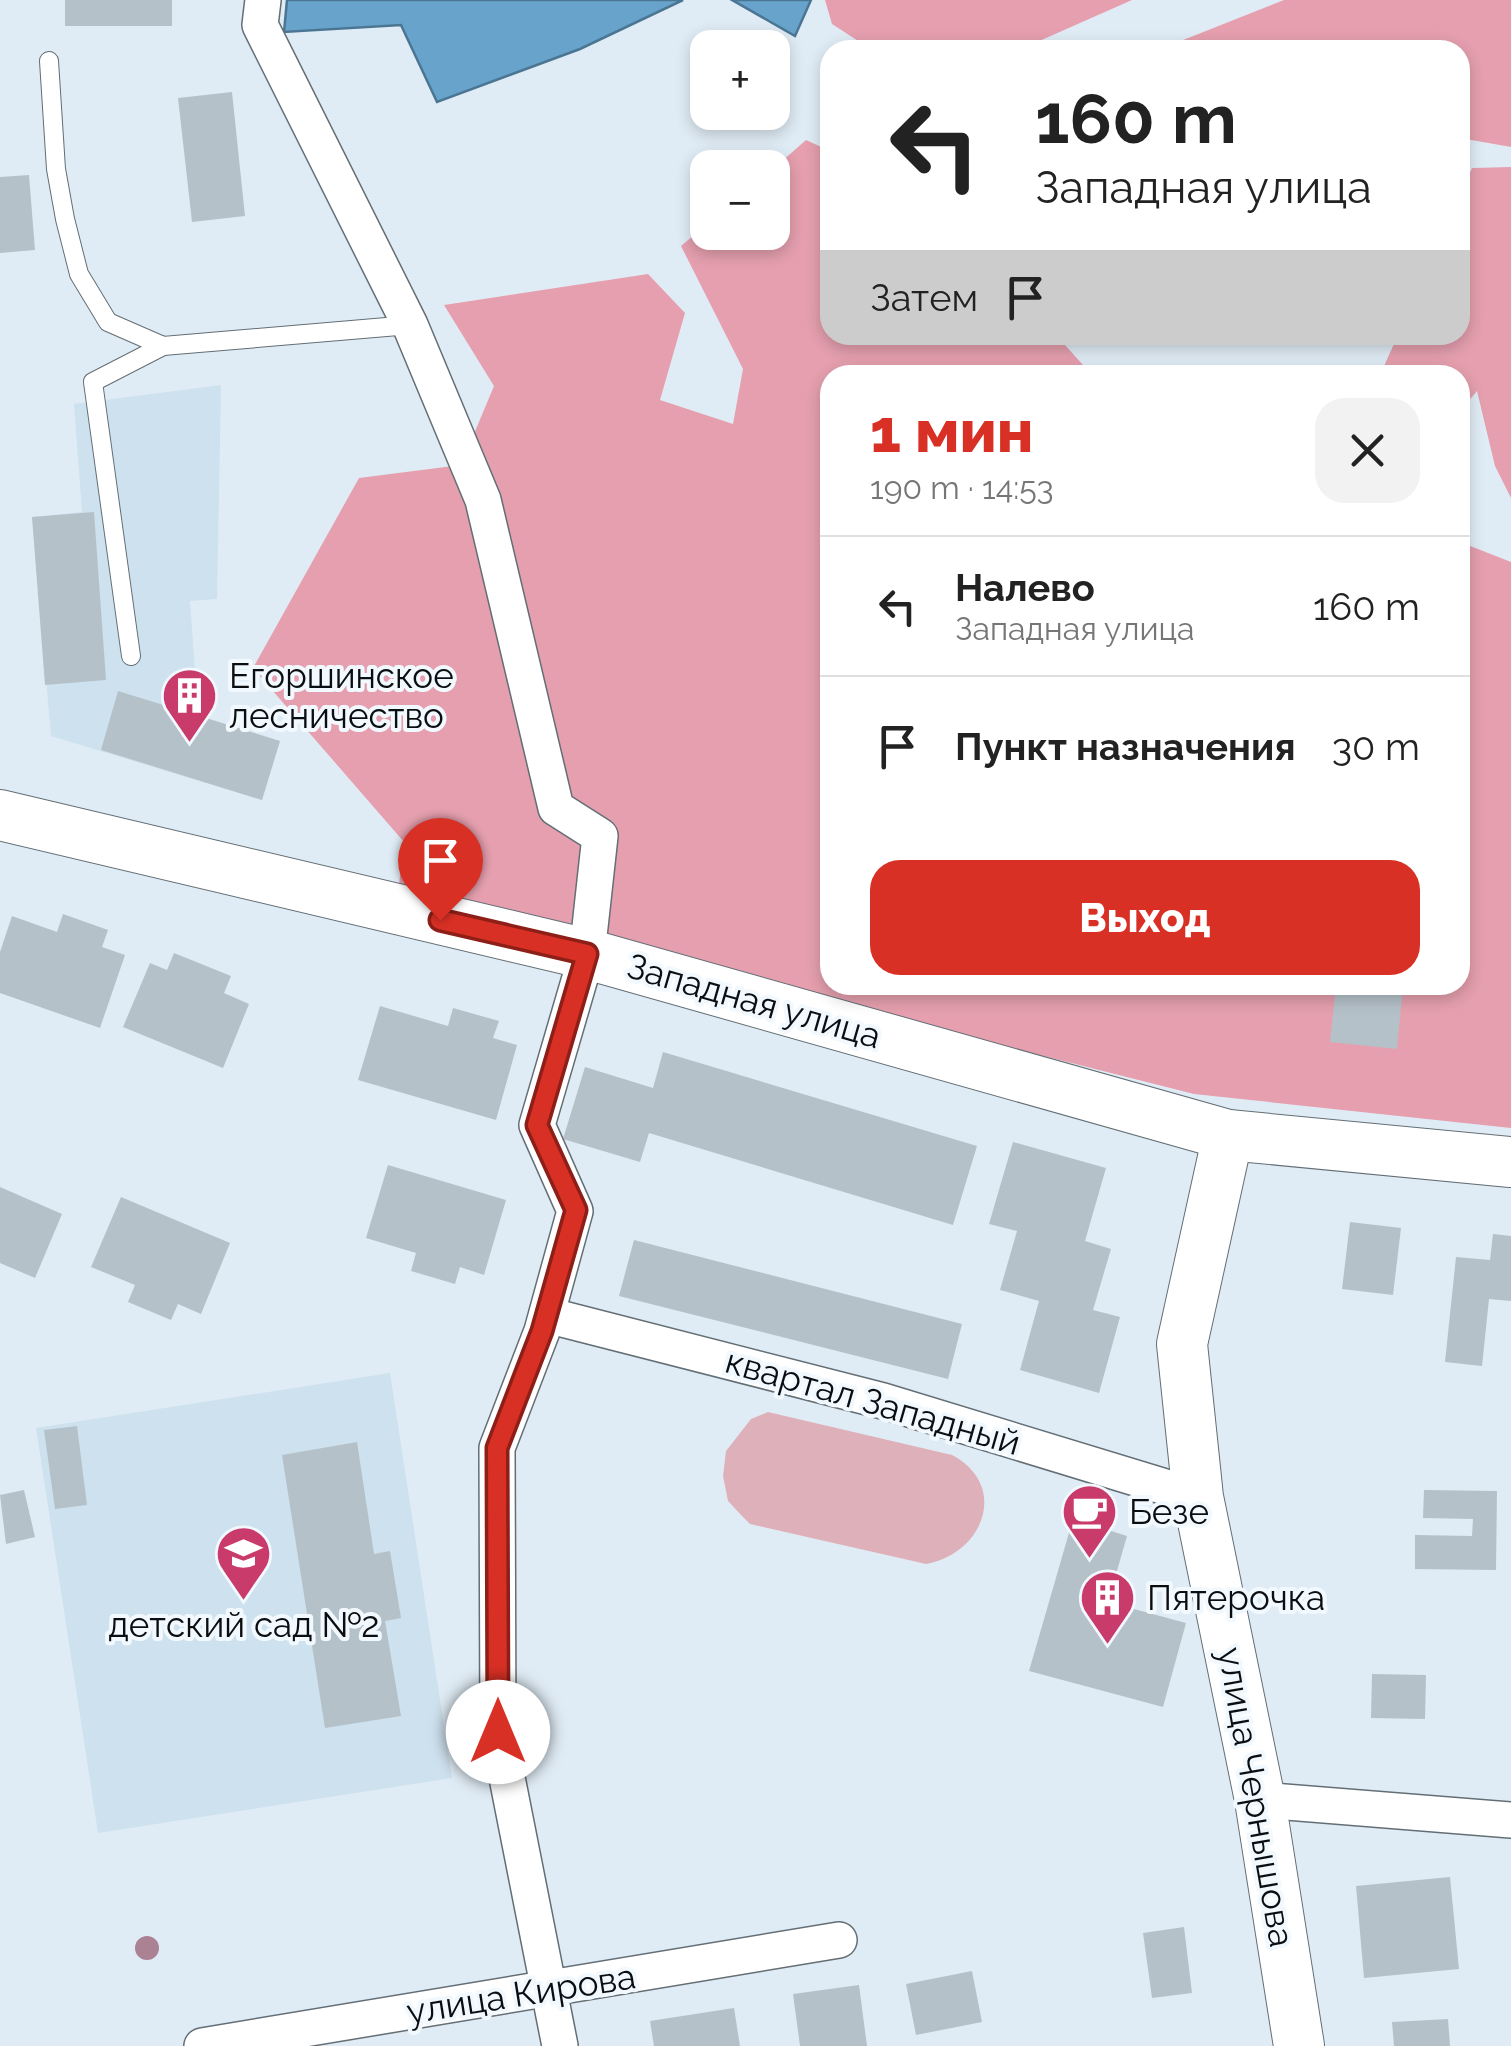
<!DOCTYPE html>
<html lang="ru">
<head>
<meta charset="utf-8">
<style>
  :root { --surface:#fff; --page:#f2f2f2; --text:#222; --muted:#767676; --line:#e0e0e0; --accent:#d93025 }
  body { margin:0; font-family:Raleway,sans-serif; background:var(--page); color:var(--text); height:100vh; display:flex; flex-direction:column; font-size:38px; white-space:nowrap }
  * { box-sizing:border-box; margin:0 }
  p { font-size:32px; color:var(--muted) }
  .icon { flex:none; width:55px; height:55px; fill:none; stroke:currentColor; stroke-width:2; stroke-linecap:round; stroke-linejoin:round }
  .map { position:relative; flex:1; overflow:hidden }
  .side { position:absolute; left:820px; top:365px; width:650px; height:630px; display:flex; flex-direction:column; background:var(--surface); border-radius:30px; box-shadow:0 5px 15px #0003 }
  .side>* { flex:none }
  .banner { position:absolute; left:820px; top:40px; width:650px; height:305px; border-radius:30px; box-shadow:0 5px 15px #0003; background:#fff; color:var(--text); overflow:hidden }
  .tools { position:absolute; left:690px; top:30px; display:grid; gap:20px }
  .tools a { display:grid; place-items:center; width:100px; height:100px; border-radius:20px; background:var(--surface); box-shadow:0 5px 15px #0003; font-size:50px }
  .pin { position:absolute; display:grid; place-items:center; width:85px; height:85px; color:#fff; margin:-102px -42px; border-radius:50% 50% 50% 0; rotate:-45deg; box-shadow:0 0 10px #0007 }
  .pin .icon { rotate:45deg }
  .me { position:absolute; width:110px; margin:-55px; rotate:0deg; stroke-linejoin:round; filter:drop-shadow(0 0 8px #0008) }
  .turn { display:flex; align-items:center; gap:35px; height:210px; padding:0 50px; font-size:45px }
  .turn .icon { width:130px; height:130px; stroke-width:2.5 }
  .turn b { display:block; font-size:70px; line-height:85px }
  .then { display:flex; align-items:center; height:95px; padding:0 50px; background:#0003; gap:20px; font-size:38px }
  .round { display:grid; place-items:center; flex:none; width:105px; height:105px; border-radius:30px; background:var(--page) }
  .head { display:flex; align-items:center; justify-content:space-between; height:170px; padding:0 50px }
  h1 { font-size:60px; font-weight:800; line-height:75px; color:var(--accent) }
  .action { display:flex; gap:20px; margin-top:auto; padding:20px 50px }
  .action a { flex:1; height:115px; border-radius:30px; background:var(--accent); color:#fff; font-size:40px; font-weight:800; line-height:115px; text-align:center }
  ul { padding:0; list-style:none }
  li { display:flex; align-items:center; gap:30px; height:140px; padding:0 50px; border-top:2px solid var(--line) }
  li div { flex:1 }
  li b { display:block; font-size:38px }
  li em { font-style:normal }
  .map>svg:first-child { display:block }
  .built { fill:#cee1ee }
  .green { fill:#deb1ba }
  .forest { fill:#e59fae }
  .water { fill:#67a3cb; stroke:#4b7693; stroke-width:2.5 }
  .building { fill:#b5c1c9 }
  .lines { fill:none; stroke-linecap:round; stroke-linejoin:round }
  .lane-casing { stroke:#636e75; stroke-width:20 }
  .street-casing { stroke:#636e75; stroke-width:38 }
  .secondary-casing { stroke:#636e75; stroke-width:52 }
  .lane { stroke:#fff; stroke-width:18 }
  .street { stroke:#fff; stroke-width:35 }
  .secondary { stroke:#fff; stroke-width:50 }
  .tree { fill:#aa8294 }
  .route-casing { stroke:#8d1f18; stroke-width:25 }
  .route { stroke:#d93025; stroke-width:18 }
  .labels { text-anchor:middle; stroke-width:8; stroke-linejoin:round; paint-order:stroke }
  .poi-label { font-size:35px; fill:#0a0e11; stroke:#f2f9fe; text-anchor:start }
  .street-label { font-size:35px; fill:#0a0e11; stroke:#f2f9fe }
</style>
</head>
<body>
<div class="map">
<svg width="1511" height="2046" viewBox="0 0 1511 2046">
  <rect width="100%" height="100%" fill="#e0ecf5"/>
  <g class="built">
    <path d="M221 385 217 599 190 601 198 715 280 741 262 800 51 736 32 517 82 512 74 404Z"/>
    <path d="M390 1373 452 1778 98 1833 36 1428Z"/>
  </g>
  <path class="green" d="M768 1412 952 1455C1010 1486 983 1554 926 1564L750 1524 742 1516 728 1501 723 1476 726 1451 751 1419Z"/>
  <g class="forest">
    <path d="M825 0H1132L1019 50H872L832 24Z"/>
    <path d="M1284 0H1511V147L1460 138V50H1158Z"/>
    <path d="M806 140 830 151V335H1056L1092 375H830V985H1460V542L1511 562V1128L1194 1094 398 893 404 842 253 668 359 478 461 465 494 386 444 305 648 274 685 313 660 400 733 424 743 369 681 246 707 224 708 232H772L773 169Z"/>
    <path d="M1511 167V498L1495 466 1477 391 1460 411V375H1380L1398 335H1460V196L1472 168Z"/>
  </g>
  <g class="water">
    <path d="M287 0H683L580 49 437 102 401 25 284 32Z"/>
    <path d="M732 0H811L795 36Z"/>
  </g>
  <g class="building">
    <rect x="65" y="0" width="107" height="26"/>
    <path d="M232 92 245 216 192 222 178 98Z"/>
    <path d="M29 175 35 250 0 253V177Z"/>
    <path d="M94 512 106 680 45 685 32 517Z"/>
    <path d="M118 691 280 741 262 800 101 750Z"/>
    <path d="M63 914 108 930 102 947 125 955 100 1028 0 993V952L12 916 57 932Z"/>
    <path d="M174 953 231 976 224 993 249 1004 223 1068 123 1027 150 963 167 970Z"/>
    <path d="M1336 985H1403L1397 1049 1330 1042Z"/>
    <path d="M380 1006 448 1026 453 1008 499 1021 493 1038 517 1045 496 1120 358 1080Z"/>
    <path d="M663 1052 977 1146 953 1225 649 1133 640 1162 563 1139 585 1067 653 1088Z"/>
    <path d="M1013 1142 1106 1168 1085 1241 1111 1249 1093 1310 1120 1317 1099 1393 1020 1370 1039 1301 1000 1290 1017 1231 989 1224Z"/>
    <path d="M388 1165 506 1200 484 1275 460 1267 455 1284 411 1271 416 1253 366 1238Z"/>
    <path d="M0 1187 62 1214 35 1278 0 1263Z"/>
    <path d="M121 1197 230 1243 201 1314 178 1304 171 1320 128 1302 135 1285 91 1267Z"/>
    <path d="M1350 1222 1401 1228 1393 1295 1342 1289Z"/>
    <path d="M1493 1234 1511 1236V1301L1489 1299 1482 1366 1445 1362 1456 1257 1490 1260Z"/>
    <path d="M634 1240 962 1324 948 1379 619 1296Z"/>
    <path d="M77 1426 87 1505 55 1509 44 1430Z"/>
    <path d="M357 1442 374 1554 390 1551 401 1618 385 1621 401 1716 325 1728 282 1455Z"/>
    <path d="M24 1490 35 1537 6 1544 0 1495Z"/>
    <path d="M1424 1490 1497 1491 1496 1570 1415 1569V1535L1472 1536 1473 1519 1423 1518Z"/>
    <path d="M1073 1519 1127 1536 1108 1602 1186 1623 1163 1707 1029 1671Z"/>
    <path d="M1372 1674 1426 1675 1425 1719 1371 1718Z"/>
    <path d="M1450 1877 1459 1969 1364 1978 1356 1886Z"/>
    <path d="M1184 1927 1192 1993 1152 1998 1143 1933Z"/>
    <path d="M972 1971 982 2022 916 2035 906 1984Z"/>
    <path d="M859 1985 867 2046H800L793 1994Z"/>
    <path d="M734 2008 740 2046H654L650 2021Z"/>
    <path d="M1448 2019 1450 2046H1394L1392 2022Z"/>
  </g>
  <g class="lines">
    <defs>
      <g id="lane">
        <path d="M49 61 56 169 65 219 79 274 108 322 163 346 410 325"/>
        <path d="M131 656 93 382 163 346"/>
      </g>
      <g id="street">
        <path d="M263 0 260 25 410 325 483 500 556 808 600 836 587 954 537 1125 575 1211 542 1331 497 1448 498 1732 560 2046"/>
        <path d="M547 1315 883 1401 1198 1497"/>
        <path d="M1260 1800 1511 1820"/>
        <path d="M202 2046 839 1940"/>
      </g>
      <g id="secondary">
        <path d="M0 815 587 954 1228 1135 1511 1162"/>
        <path d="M1228 1135 1182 1344 1198 1497 1260 1800 1299 2046"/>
      </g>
    </defs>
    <use href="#lane" class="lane-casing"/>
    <use href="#street" class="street-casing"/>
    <use href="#secondary" class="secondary-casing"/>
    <use href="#lane" class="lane"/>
    <use href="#street" class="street"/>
    <use href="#secondary" class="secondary"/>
  </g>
  <circle class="tree" cx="147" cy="1948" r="12"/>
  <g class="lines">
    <defs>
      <path id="route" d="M440 920 587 954 537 1125 576 1210 542 1331 497 1448 498 1732"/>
    </defs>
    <use href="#route" class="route-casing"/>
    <use href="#route" class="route"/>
  </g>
  <defs>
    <symbol id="building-pin" viewBox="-11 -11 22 30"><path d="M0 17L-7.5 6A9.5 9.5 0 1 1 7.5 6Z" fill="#c83b6a" stroke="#f2f9fe"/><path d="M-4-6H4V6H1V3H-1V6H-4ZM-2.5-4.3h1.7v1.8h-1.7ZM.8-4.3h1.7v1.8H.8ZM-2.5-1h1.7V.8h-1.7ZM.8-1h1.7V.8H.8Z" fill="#fff"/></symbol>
    <symbol id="cafe-pin" viewBox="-11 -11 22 30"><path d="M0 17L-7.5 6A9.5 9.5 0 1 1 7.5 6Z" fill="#c83b6a" stroke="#f2f9fe"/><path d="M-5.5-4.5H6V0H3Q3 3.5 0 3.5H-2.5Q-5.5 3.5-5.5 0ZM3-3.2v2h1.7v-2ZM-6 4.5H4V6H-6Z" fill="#fff"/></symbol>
    <symbol id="school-pin" viewBox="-11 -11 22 30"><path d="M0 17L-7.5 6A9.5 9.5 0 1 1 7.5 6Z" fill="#c83b6a" stroke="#f2f9fe"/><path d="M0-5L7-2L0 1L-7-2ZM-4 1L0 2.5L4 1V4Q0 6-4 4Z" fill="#fff"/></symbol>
  </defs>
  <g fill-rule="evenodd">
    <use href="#building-pin" x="158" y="664" width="63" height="86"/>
    <use href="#cafe-pin" x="1058" y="1480" width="63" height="86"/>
    <use href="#school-pin" x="212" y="1522" width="63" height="86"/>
    <use href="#building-pin" x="1076" y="1566" width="63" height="86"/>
  </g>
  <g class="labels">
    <g class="poi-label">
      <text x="229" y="688">Егоршинское<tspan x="229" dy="40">лесничество</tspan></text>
      <text x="1129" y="1524">Безе</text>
      <text x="1147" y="1610">Пятерочка</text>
      <text x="244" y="1637" text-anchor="middle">детский сад №2</text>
    </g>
    <g class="street-label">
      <text transform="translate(754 1001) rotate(16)" y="12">Западная улица</text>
      <text transform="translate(873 1402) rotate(16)" y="12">квартал Западный</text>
      <text transform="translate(1256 1797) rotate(80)" y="12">улица Чернышова</text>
      <text transform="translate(521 1994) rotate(-9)" y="12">улица Кирова</text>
    </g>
  </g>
</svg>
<div class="tools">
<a>+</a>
<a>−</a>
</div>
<div class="pin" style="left:440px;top:920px;background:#d93025"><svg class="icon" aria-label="arrive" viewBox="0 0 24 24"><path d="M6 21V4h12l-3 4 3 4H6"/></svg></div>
<svg class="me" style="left:498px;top:1732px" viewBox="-20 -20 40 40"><circle r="19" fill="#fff"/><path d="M0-13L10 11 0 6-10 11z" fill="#d93025"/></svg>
<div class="banner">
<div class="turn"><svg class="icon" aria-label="left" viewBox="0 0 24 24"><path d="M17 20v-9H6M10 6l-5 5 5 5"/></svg><div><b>160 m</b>Западная улица</div></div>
<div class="then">Затем<svg class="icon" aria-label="arrive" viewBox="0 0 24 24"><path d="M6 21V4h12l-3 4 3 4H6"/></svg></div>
</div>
<section class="side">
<div class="head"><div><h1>1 мин</h1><p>190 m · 14:53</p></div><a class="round"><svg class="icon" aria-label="close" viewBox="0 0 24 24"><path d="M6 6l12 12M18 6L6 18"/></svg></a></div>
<ul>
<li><svg class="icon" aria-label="left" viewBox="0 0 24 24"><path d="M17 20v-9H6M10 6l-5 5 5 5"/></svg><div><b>Налево</b><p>Западная улица</p></div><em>160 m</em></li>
<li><svg class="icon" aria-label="arrive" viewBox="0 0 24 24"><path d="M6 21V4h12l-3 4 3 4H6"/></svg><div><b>Пункт назначения</b></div><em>30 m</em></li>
</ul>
<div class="action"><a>Выход</a></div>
</section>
</div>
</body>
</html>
